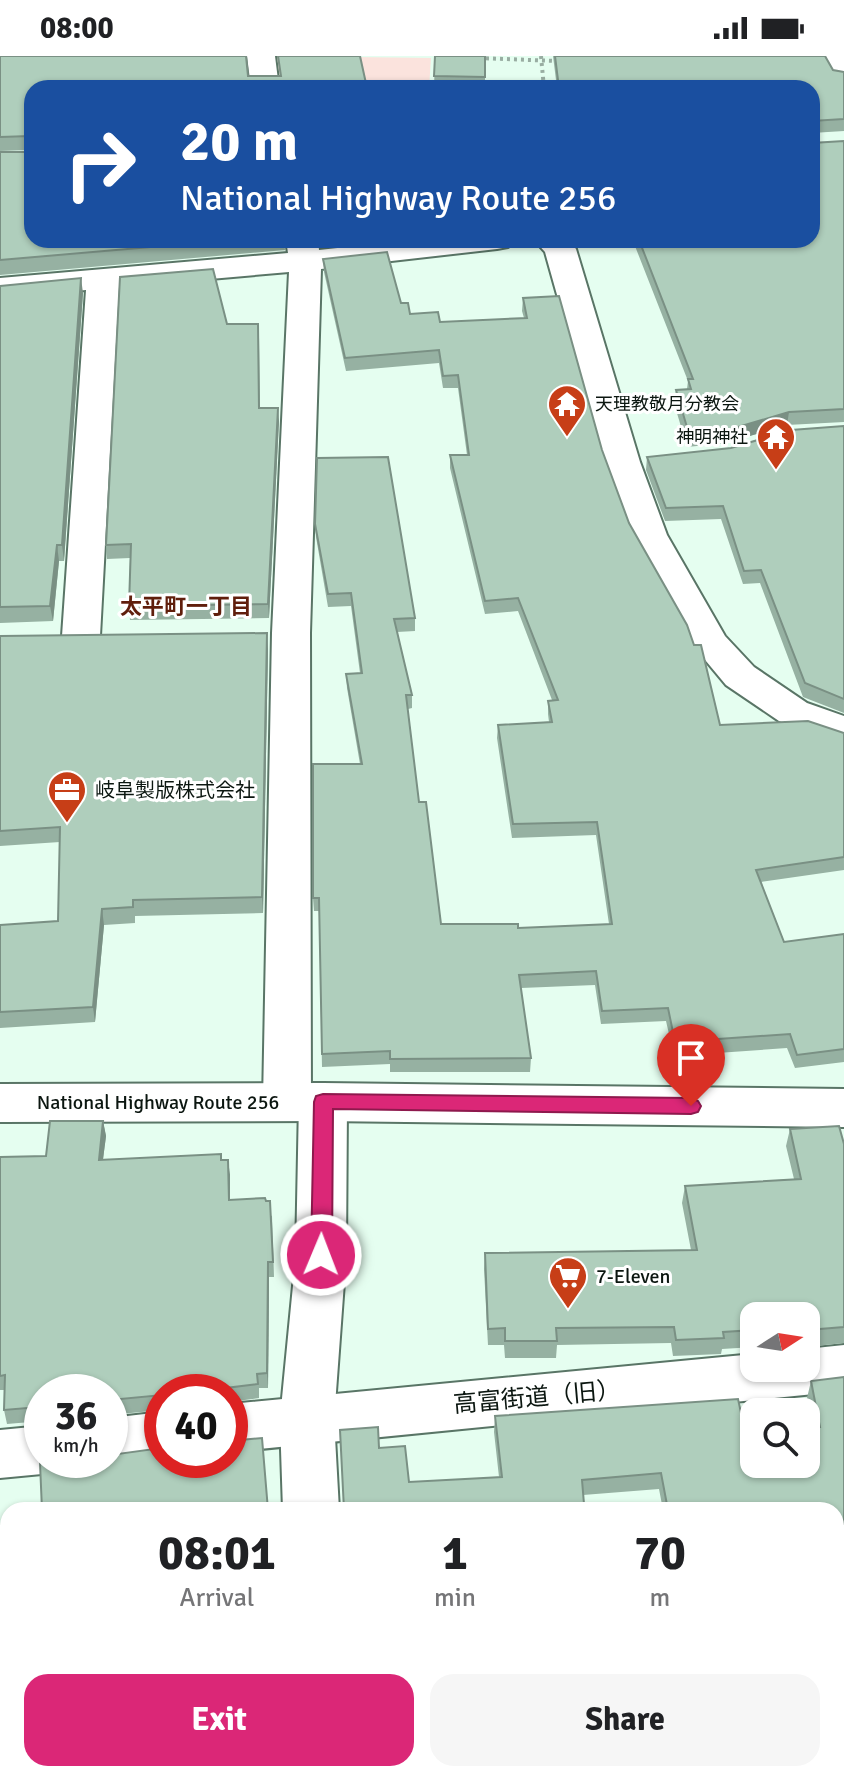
<!DOCTYPE html>
<html lang="en">
<head>
<meta charset="utf-8">
<style>
  :root { --surface:#fff; --page:#f6f6f6; --text:#202124; --muted:#757577; --accent:#db2777 }
  body { margin:0; font-family:Signika,"Noto Sans JP",sans-serif; background:var(--page); color:var(--text); height:100vh; display:flex; flex-direction:column; font-size:30px; white-space:nowrap }
  * { box-sizing:border-box; margin:0 }
  p { font-size:26px; color:var(--muted) }
  .icon { flex:none; width:44px; height:44px; fill:none; stroke:currentColor; stroke-width:2; stroke-linecap:round; stroke-linejoin:round }
  .map { position:relative; flex:1; overflow:hidden }
  .drawer { position:absolute; left:0px; top:1446px; width:844px; height:280px; display:flex; flex-direction:column; background:var(--surface); border-radius:24px 24px 0 0; box-shadow:0 2px 6px #0004 }
  .drawer>* { flex:none }
  .hud { position:absolute; left:24px; top:24px; width:796px; height:168px; border-radius:24px; box-shadow:0 2px 6px #0004; background:#1a4fa0; color:#fff; overflow:hidden }
  .needle { width:52px; rotate:78deg }
  .buttons { position:absolute; left:740px; top:1246px; display:grid; gap:16px }
  .buttons a { display:grid; place-items:center; width:80px; height:80px; border-radius:16px; background:var(--surface); box-shadow:0 2px 6px #0004; font-size:40px }
  .speed { position:absolute; left:24px; top:1318px; display:flex; gap:16px; font-size:40px; font-weight:700; text-align:center }
  .speed>* { display:grid; place-content:center; width:104px; height:104px; border-radius:50%; background:var(--surface); box-shadow:0 2px 6px #0004; line-height:1 }
  .speed small { font-size:20px; font-weight:400 }
  .speed .limit { border:12px solid #d22; background:#fff; color:#111 }
  .pin { position:absolute; display:grid; place-items:center; width:68px; height:68px; color:#fff; margin:-82px -34px; border-radius:50% 50% 50% 0; rotate:-45deg; box-shadow:0 0 8px #0007 }
  .pin .icon { rotate:45deg }
  .me { position:absolute; width:88px; margin:-44px; rotate:1deg; stroke-linejoin:round; filter:drop-shadow(0 0 6px #0008) }
  .turn { display:flex; align-items:center; gap:28px; height:168px; padding:0 24px; font-size:36px }
  .turn .icon { width:104px; height:104px; stroke-width:2.5 }
  .turn b { display:block; font-size:56px; line-height:68px }
  .eta { display:flex; justify-content:space-evenly; align-items:center; height:136px; text-align:center }
  .eta b { font-size:48px; font-weight:800; line-height:56px }
  .button { display:flex; gap:16px; margin-top:auto; padding:16px 24px }
  .button a { flex:1; height:92px; border-radius:24px; background:var(--accent); color:#fff; font-size:32px; font-weight:800; line-height:92px; text-align:center }
  .button a+a { background:var(--page); color:var(--text) }
  .status { display:flex; justify-content:space-between; align-items:center; height:56px; padding:0 40px; background:var(--surface); direction:ltr }
  .status svg { height:22px; fill:currentColor }
  .map>svg:first-child { display:block }
  .green { fill:#fbe3dd }
  .lines { fill:none; stroke-linecap:round; stroke-linejoin:round }
  .street-casing { stroke:#597566; stroke-width:4 }
  .secondary-casing { stroke:#597566; stroke-width:4 }
  .highway-casing { stroke:#597566; stroke-width:4 }
  .path { stroke:#99ada2; stroke-width:4; stroke-dasharray:3 4; stroke-linecap:butt }
  .street { fill:#fff; fill-rule:evenodd }
  .secondary { fill:#fff; fill-rule:evenodd }
  .highway { fill:#fff; fill-rule:evenodd }
  .wall { fill:#96b1a2 }
  .shaded-wall { fill:#7a9084 }
  .building { fill:#afcebc; stroke:#7a9084; stroke-width:2 }
  .route { fill:#db2777; stroke:#8e194d; stroke-width:2 }
  .labels { text-anchor:middle; stroke-width:6; stroke-linejoin:round; paint-order:stroke }
  .far-poi-label { font-size:18px; fill:#0b1610; stroke:#fff; text-anchor:start }
  .poi-label { font-size:20px; fill:#0b1610; stroke:#fff; text-anchor:start }
  .street-label { font-size:20px; fill:#0b1610; stroke:#fff }
  .neighbourhood-label { font-size:22px; font-weight:bold; fill:#601e0c; stroke:#fff }
  .near-street-label { font-size:24px; fill:#0b1610; stroke:#fff }
</style>
</head>
<body>
<div class="status"><b>08:00</b><svg viewBox="0 0 49 12"><path d="M0 12V9h3v3zM5 12V6h3v6zM10 12V3h3v9zM15 12V0h3v12zM26 1h20v11H26zM47 4h2v5h-2z"/></svg></div>
<div class="map">
<svg width="844" height="1726" viewBox="0 0 844 1726">
  <rect width="100%" height="100%" fill="#e5fef0"/>
  <path class="green" d="M273 0 431 2 429 32H277Z"/>
  <g class="lines">
    <defs>
      <g id="street">
        <path d="M247 0H275L279 32H251Z"/>
        <path d="M820 0H844V27L834 25Z"/>
        <path d="M286 184H318L319 194 411 184H513L508 191 497 193 321 213 310 577 311 1046 304 1059 287 1065 270 1059 263 1046 272 577 289 216 119 231 100 580 95 589 81 592 67 589 62 580 86 234 0 242V222L288 197Z"/>
        <path d="M534 184H569L576 193 640 406 667 479 725 580 754 611 807 647 844 660V689L779 665 726 629 691 587 631 479 604 406 545 196Z"/>
        <path d="M844 1289V1335L230 1396V1348L754 1298V1312H806V1293Z"/>
        <path d="M162 1356V1404L110 1410 94 1404H110V1362Z"/>
        <path d="M42 1370V1404H64L61 1411 42 1418 0 1422V1374Z"/>
      </g>
      <g id="secondary">
        <path d="M323 1027 340 1033 347 1046 346 1199 334 1363 339 1454H283L280 1363 296 1199 299 1046 306 1033Z"/>
        <rect x="293" y="1718" width="60" height="8"/>
      </g>
      <path id="highway" d="M323 1027 844 1033V1071L323 1065 0 1066V1028Z"/>
    </defs>
    <use href="#street" class="street-casing"/>
    <use href="#secondary" class="secondary-casing"/>
    <use href="#highway" class="highway-casing"/>
    <g class="path">
      <path d="M541 0 544 32"/>
      <path d="M479 2 557 5"/>
    </g>
    <use href="#street" class="street"/>
    <use href="#secondary" class="secondary"/>
    <use href="#highway" class="highway"/>
  </g>
  <g class="wall">
    <path d="M0 0 248 20H280L277 0H360L367 32H32V184H284L285 194 0 219V96H30V94L0 95Z"/>
    <path d="M435 0H485V32L434 31Z"/>
    <path d="M553 0H825L833 14 844 16V75L812 77V32H557Z"/>
    <path d="M844 85V366L787 369 726 387 687 391 674 347 676 334 687 333 688 325 633 185 579 192 573 184H812Z"/>
    <path d="M323 203 401 247 410 258 440 266 524 262 522 255 523 242 602 394 629 467 720 669 844 677V814L761 826 784 886 844 878V1006L795 1012 787 992 674 1000 666 965 601 968 595 929 521 932 531 1002 530 1016H390V1008L322 1011 319 855H314L313 842 360 708 347 632 346 618 360 617 351 550 328 551 316 481 315 468 415 562V575L397 576 412 639V652L408 653 419 746 441 868 518 872 609 868 596 779 512 782 497 682 498 669 549 666 548 658V645L552 644 518 555 485 558 450 412V399H467L458 332H443L439 307 346 315 324 216Z"/>
    <path d="M0 230 83 237 64 505H59L53 565 0 567Z"/>
    <path d="M227 268 259 281 260 352 279 365 269 562 130 564 129 550 130 502 107 503 106 489Z"/>
    <path d="M844 370V657L803 641 760 527 743 528 721 463 665 465 646 414 647 401 731 392Z"/>
    <path d="M0 580 268 593 263 857 135 860V867L104 869 95 966 0 972V869L58 865 60 786 0 790Z"/>
    <path d="M103 1065 106 1080 103 1103 222 1104 230 1119V1144L272 1160 274 1221H269L268 1332H259V1342L230 1346V1336H162V1404H110L162 1392V1354L110 1359V1336H42V1389V1365L7 1368 4 1354V1334H0V1101L46 1100Z"/>
    <path d="M790 1073 844 1088V1287L807 1291 806 1296V1260H754V1291L722 1293 721 1298 673 1300 671 1287 557 1289 556 1302H505L504 1289H488L484 1213 485 1197 691 1194 682 1147 685 1130 794 1123 786 1090Z"/>
    <path d="M844 1321V1586L836 1587V1454H663L659 1433 583 1439 584 1454H344L379 1392 409 1426 499 1421 494 1376 495 1360 745 1375 813 1372 807 1342 811 1325Z"/>
    <path d="M8 1492V1562L0 1563V1493Z"/>
  </g>
  <g class="shaded-wall">
    <path d="M321 184H383L322 191Z"/>
    <path d="M579 184H633V185L579 192Z"/>
    <path d="M81 222 83 237 64 505 62 489Z"/>
    <path d="M278 352 279 365 269 562 268 548Z"/>
    <path d="M789 356 787 369 726 387 728 374Z"/>
    <path d="M57 489 59 505 53 565 50 550Z"/>
    <path d="M267 577 268 593 263 857 262 841Z"/>
    <path d="M102 853 104 869 95 966 93 951Z"/>
    <path d="M103 1065 106 1080 101 1119 99 1104Z"/>
    <path d="M228 1104 230 1119V1159L229 1144Z"/>
    <path d="M268 1206 269 1221 268 1332 267 1317Z"/>
  </g>
  <g class="building">
    <path d="M0 0H246L248 20H281L278 0H360L367 32H32V82L30 80 0 81Z"/>
    <path d="M435 0H485V21L434 20Z"/>
    <path d="M555 0H825L833 14 844 16V63L812 65V32H559Z"/>
    <path d="M844 85V353L789 356 728 374 689 378 676 334 691 333 688 323H693L639 184H812V87Z"/>
    <path d="M32 87V184H232L0 204V96H30Z"/>
    <path d="M387 196 401 247H408L410 258 438 256 440 266 527 262 523 242 559 240 602 394 629 467 687 569 694 589H701L720 669 808 665 844 677V801L756 814 784 886 844 878V993L797 999 790 978 675 986 668 952 602 955 596 915 519 919 531 1002 390 1003V995L322 998 319 842H313V708H362L346 618 362 617 351 537 328 538 315 468 317 402 388 401 415 562 394 563 412 639H406L419 746H426L441 868H518V872L612 868 597 766 513 768 498 669 552 666 548 645 558 644 518 542 485 545 450 399H469L458 319 443 320 439 294 345 302 323 203Z"/>
    <path d="M213 213 227 268H258L259 352H278L268 548 129 550 131 488 106 489 120 221Z"/>
    <path d="M81 222 62 489H57L50 550 0 551V230Z"/>
    <path d="M844 370V643L805 627 761 514 744 515 723 450 666 452 647 401 731 392 791 374Z"/>
    <path d="M267 577 262 841 133 844V851L102 853 93 951 0 956V869L58 865 60 771 0 775V580Z"/>
    <path d="M50 1065H103L99 1104 221 1098V1104H228L229 1144 265 1142 266 1145H270L273 1206H268L267 1317 257 1318 258 1328 226 1332V1336H162V1404H230V1385L262 1382 268 1454H42L40 1407 47 1404H110V1399L162 1392V1339L110 1344V1336H42V1387V1356L39 1351 4 1354 5 1319 0 1320V1101L46 1100Z"/>
    <path d="M839 1070 844 1088V1271L808 1274 807 1293 806 1260H754V1274L723 1276 724 1282 676 1284 674 1271 556 1272 557 1285H505V1272L488 1273 485 1197 697 1194 685 1130 801 1123 790 1073Z"/>
    <path d="M844 1321V1571L836 1572V1454H668L661 1417 582 1424 584 1448 508 1454H344L340 1374 378 1371 379 1392 405 1390 409 1426 502 1421 495 1360 738 1343 745 1375H754V1408H806V1372L820 1371 811 1325Z"/>
    <path d="M8 1492V1548L0 1549V1493Z"/>
    <path d="M836 1652 844 1687V1726H406L405 1718H836Z"/>
    <path d="M0 1705H8V1718H284V1726H0Z"/>
  </g>
  <path class="route" d="M323 1038 691 1042 698 1045 701 1050 698 1056 691 1058 333 1053 332 1199 329 1205 321 1207 314 1205 311 1199 314 1046 316 1040Z"/>
  <defs>
    <symbol id="temple-pin" viewBox="-11 -11 22 30"><path d="M0 17L-7.5 6A9.5 9.5 0 1 1 7.5 6Z" fill="#c73e17" stroke="#fff"/><path d="M0-6L5-2H3V0L6.5 2.5H4V6H1.5V3h-3V6H-4V2.5H-6.5L-3 0V-2H-5Z" fill="#fff"/></symbol>
    <symbol id="office-pin" viewBox="-11 -11 22 30"><path d="M0 17L-7.5 6A9.5 9.5 0 1 1 7.5 6Z" fill="#c73e17" stroke="#fff"/><path d="M-6-3h4V-5.5h4V-3h4V5H-6ZM-1-4.5V-3h2v-1.5ZM-6 0V1H6V0Z" fill="#fff"/></symbol>
    <symbol id="supermarket-pin" viewBox="-11 -11 22 30"><path d="M0 17L-7.5 6A9.5 9.5 0 1 1 7.5 6Z" fill="#c73e17" stroke="#fff"/><path d="M-6-5.5h2.5l.6 2H6L4.5 2H-2.5L-4.4-4H-6ZM-1.5 3.2a1.3 1.3 0 1 0 .1 0ZM3 3.2a1.3 1.3 0 1 0 .1 0Z" fill="#fff"/></symbol>
  </defs>
  <g fill-rule="evenodd">
    <use href="#temple-pin" x="545" y="326" width="44" height="60"/>
    <use href="#temple-pin" x="754" y="359" width="44" height="60"/>
    <use href="#office-pin" x="45" y="712" width="44" height="60"/>
    <use href="#supermarket-pin" x="546" y="1198" width="44" height="60"/>
  </g>
  <g class="labels">
    <g class="far-poi-label">
      <text x="595" y="354">天理教敬月分教会</text>
      <text x="748" y="387" text-anchor="end">神明神社</text>
    </g>
    <g class="poi-label">
      <text x="95" y="741">岐阜製版株式会社</text>
      <text x="596" y="1227">7-Eleven</text>
    </g>
    <g class="street-label">
      <text x="158" y="1053">National Highway Route 256</text>
    </g>
    <g class="neighbourhood-label">
      <text x="186" y="558">太平町一丁目</text>
    </g>
    <g class="near-street-label">
      <text transform="translate(537 1341) rotate(-5)" y="8">高富街道（旧）</text>
    </g>
  </g>
</svg>
<div class="buttons">
<a><svg class="needle" viewBox="-14 -14 28 28"><path d="M0-13l5 13h-10z" fill="#e53935"/><path d="M0 13l5-13h-10z" fill="#757577"/></svg></a>
<a><svg class="icon" aria-label="search" viewBox="0 0 24 24"><circle cx="10" cy="10" r="6"/><path d="M15 15l6 6"/></svg></a>
</div>
<div class="speed"><div>36<small>km/h</small></div><div class="limit">40</div></div>
<div class="pin" style="left:691px;top:1050px;background:#d93025"><svg class="icon" aria-label="arrive" viewBox="0 0 24 24"><path d="M6 21V4h12l-3 4 3 4H6"/></svg></div>
<svg class="me" style="left:321px;top:1199px" viewBox="-20 -20 40 40"><circle r="17" fill="#db2777" stroke="#fff" stroke-width="3"/><path d="M0-11L8 9 0 5-8 9z" fill="#fff"/></svg>
<div class="hud">
<div class="turn"><svg class="icon" aria-label="right" viewBox="0 0 24 24"><path d="M7 20v-9h11M14 6l5 5-5 5"/></svg><div><b>20 m</b>National Highway Route 256</div></div>
</div>
<section class="drawer">
<div class="eta">
<div><b>08:01</b><p>Arrival</p></div>
<div><b>1</b><p>min</p></div>
<div><b>70</b><p>m</p></div>
</div>
<div class="button"><a>Exit</a><a>Share</a></div>
</section>
</div>
</body>
</html>
